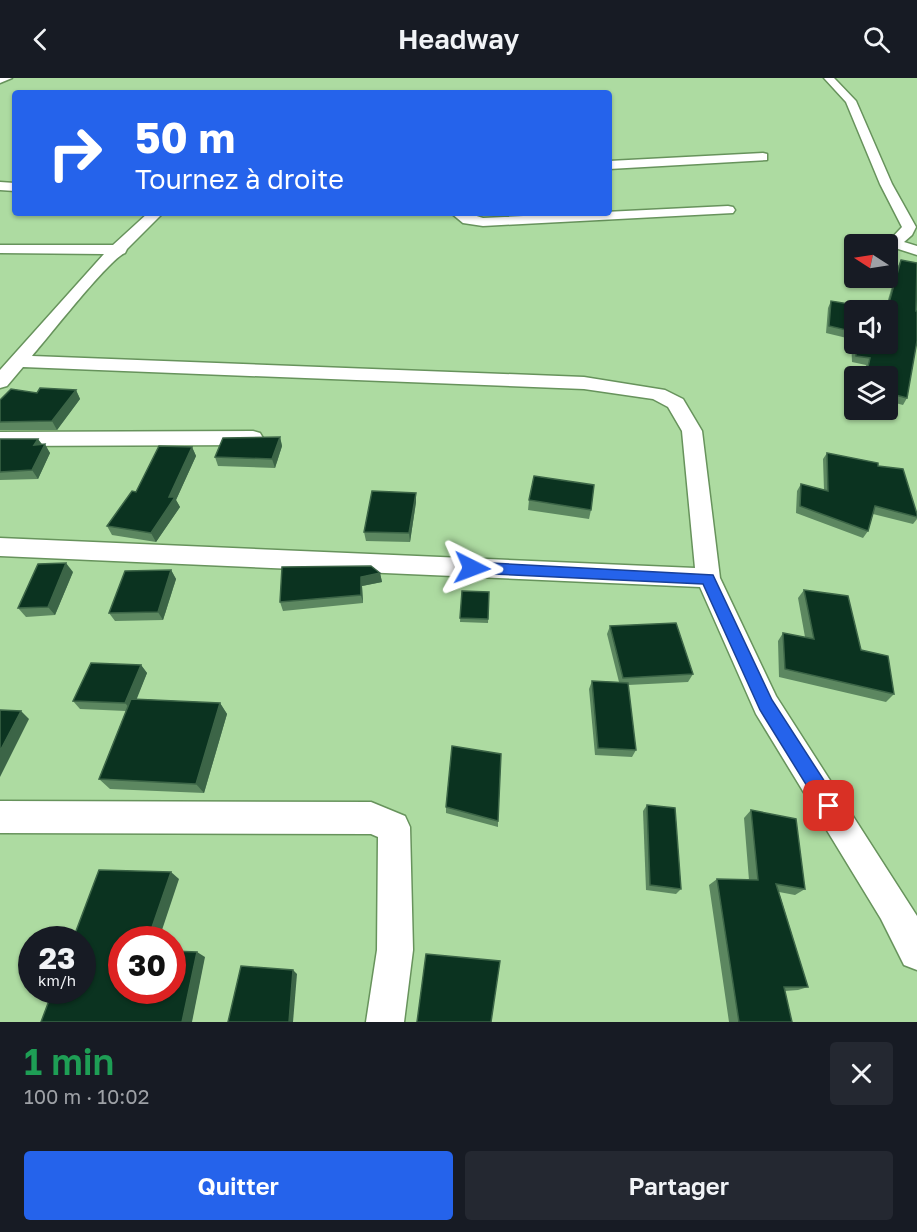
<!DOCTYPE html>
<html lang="fr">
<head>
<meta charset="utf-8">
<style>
  :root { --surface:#171b24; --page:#242831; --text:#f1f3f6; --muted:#9ea1a6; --accent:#2563eb }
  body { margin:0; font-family:"Golos Text",sans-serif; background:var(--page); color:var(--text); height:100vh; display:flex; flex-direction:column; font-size:22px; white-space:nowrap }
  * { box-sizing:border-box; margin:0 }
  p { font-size:20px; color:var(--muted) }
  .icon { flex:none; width:33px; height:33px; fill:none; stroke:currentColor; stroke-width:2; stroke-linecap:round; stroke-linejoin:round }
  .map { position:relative; height:944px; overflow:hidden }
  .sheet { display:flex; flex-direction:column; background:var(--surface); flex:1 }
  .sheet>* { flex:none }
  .guide { position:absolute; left:12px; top:12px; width:600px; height:126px; border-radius:6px; box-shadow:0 2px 4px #0004; background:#2563eb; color:#fff; overflow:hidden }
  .needle { width:39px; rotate:282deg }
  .controls { position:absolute; left:844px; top:156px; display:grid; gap:12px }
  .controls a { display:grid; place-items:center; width:54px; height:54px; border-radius:6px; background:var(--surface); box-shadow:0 2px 4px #0004; font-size:30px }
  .speed { position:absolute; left:18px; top:848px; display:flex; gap:12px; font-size:30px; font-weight:700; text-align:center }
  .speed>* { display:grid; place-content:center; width:78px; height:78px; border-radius:50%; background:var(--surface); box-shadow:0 2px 4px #0004; line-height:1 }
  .speed small { font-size:15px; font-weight:400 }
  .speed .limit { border:9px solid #d22; background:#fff; color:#111 }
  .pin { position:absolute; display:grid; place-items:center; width:51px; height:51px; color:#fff; margin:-26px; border-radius:12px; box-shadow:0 3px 9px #0006 }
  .me { position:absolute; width:66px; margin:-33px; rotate:93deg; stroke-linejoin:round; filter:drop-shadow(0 0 4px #0008) }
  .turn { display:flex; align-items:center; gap:21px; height:126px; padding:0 24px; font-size:27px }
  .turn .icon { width:78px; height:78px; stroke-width:2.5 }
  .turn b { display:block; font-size:42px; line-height:51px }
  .round { display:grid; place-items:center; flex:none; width:63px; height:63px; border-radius:6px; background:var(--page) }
  .headline { display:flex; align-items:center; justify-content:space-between; height:102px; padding:0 24px }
  h1 { font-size:36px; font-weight:600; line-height:45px; color:#1e9e55 }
  .button { display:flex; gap:12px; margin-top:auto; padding:12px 24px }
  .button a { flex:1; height:69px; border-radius:6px; background:var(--accent); color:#fff; font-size:24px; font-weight:600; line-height:69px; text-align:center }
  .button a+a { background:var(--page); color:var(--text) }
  header { display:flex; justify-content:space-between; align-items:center; height:78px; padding:0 24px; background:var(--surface); font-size:27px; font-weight:600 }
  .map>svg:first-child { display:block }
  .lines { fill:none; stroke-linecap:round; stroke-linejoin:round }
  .minor-casing { stroke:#67935c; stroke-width:3 }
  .minor { fill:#fff; fill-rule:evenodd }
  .wall { fill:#5c8760 }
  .shaded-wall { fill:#3c6547 }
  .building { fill:#0b3320; stroke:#3c6547; stroke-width:1.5 }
  .route { fill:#2563eb; stroke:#184099; stroke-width:1.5 }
</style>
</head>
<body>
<header><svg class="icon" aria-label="back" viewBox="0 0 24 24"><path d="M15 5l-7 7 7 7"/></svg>Headway<svg class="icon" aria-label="search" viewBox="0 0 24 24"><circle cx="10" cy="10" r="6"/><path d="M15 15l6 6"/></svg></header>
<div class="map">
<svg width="917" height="944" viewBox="0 0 917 944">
  <rect width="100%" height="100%" fill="#addba1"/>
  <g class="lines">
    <defs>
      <g id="minor">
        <path d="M0 0H12L0 5Z"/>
        <path d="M824 0H834L856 23 892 106 916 149 912 157 904 164 917 168V177L889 168 887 165 902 149 880 106 846 24Z"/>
        <path d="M763 75 767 76V82L609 91V83Z"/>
        <path d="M0 104 15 105V113L0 112Z"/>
        <path d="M728 128 733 129 735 132 733 135 483 148 463 145 451 135H467L483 140Z"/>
        <path d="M148 135H163L127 171 125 175C110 180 47 261 32 278L584 299 665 312 683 321 702 353 720 500 776 618 917 838V892L904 887 881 841 756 636 700 509 0 478V460L695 490 682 353 668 329 653 321 584 311 23 289 7 308 0 310V292L104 176 0 175V167H113Z"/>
        <path d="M253 353 260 355 263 360 260 365 253 367 0 368V354Z"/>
        <path d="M0 723 371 724 405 738 410 749 413 872 404 944H366L377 872 378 759 371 756 0 755Z"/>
      </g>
    </defs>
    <use href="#minor" class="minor-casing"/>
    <use href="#minor" class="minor"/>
  </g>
  <g class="wall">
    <path d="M901 182 907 320 903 327 888 323V298H864L866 287 852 284 851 261 826 255 828 230 831 223 885 232 898 188Z"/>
    <path d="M76 312 80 321 57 352H0V322L37 315Z"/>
    <path d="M280 359 282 368 275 390 218 388 215 379Z"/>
    <path d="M0 361H38L42 366 50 375 38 401 0 402Z"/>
    <path d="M192 369 196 378 176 422 180 429 156 464 112 457 107 448 136 414Z"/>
    <path d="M827 375 878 388 917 436V441L913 446 873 436 868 453 863 460 796 435 797 413 801 406 824 412 823 381Z"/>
    <path d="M416 415V424L410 464 366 463 364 454Z"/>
    <path d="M529 422 591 432 589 441 528 432Z"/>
    <path d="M171 492 176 501 163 542 115 543 109 535Z"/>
    <path d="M73 494 55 537 26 539 18 530Z"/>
    <path d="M380 495 382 504 362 508 363 525 283 533 280 524Z"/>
    <path d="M804 512 861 572 894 616 886 624 779 599 778 563 783 555 805 559 798 520Z"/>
    <path d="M462 513 489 514 488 545 460 544Z"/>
    <path d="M610 548 693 596 688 604 628 607 636 672 632 679 595 677 589 611 592 603 619 604 607 556Z"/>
    <path d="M141 587 147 595 136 621 220 625 227 636 204 715 110 711 99 701 126 633 80 631 73 623Z"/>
    <path d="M647 727 681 811 676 816 646 812 643 733Z"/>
    <path d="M446 729 498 743V749L446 735Z"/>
    <path d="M751 732 805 811 795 817 779 814 808 909 798 912 785 913 792 944H729L709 807 717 801 749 802 744 740Z"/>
  </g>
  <g class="shaded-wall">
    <path d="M76 312 80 321 57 352 52 343Z"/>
    <path d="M280 359 282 368 275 390 272 381Z"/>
    <path d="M38 361 43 369 45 366 50 375 38 401 32 392 34 367Z"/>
    <path d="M192 369 196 378 176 422 180 429 156 464 151 455Z"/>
    <path d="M416 415V424L410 464 409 455Z"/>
    <path d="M66 485 73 494 55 537 48 529Z"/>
    <path d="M171 492 176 501 163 542 158 534Z"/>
    <path d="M380 495 382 504 362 508 363 525 361 517V499Z"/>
    <path d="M141 587 147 595 132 633 125 625Z"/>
    <path d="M220 625 227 636 204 715 196 706Z"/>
    <path d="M21 633 29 641 0 699V673Z"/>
    <path d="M171 794 179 801 159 861H148Z"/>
    <path d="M197 874 205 879 192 944H182Z"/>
    <path d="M293 892 297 896 293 944H289Z"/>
  </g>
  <g class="building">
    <path d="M901 182 917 185 916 233H917V263L907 320 888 315V298H866L870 280 856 278 855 266H888V232H855V262V254L829 248 831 223 887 232Z"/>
    <path d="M40 310 76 312 52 343 0 344V322L11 311 37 315Z"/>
    <path d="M280 359 272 381 215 379 223 360Z"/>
    <path d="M0 361H38L34 367 45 366 32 392 0 394Z"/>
    <path d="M159 368 192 369 169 419H175L151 455 107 448 132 413 136 414Z"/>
    <path d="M827 375 878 385V388L903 391 917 436V439L875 428 868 453 800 428 801 406 828 413Z"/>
    <path d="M534 398 594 407 591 432 529 422Z"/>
    <path d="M372 413 416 415 409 455 364 454Z"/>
    <path d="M66 485 48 529 18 530 38 486Z"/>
    <path d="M371 488 380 495 361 499V517L280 524 282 489Z"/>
    <path d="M171 492 158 534 109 535 125 493Z"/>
    <path d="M804 512 848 518 861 572 888 578 894 616 785 591 783 555 814 561Z"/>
    <path d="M462 513 489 514 488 541 460 540Z"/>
    <path d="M676 545 693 596 623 600 610 548Z"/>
    <path d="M91 585 141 587 125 625 73 623Z"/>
    <path d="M592 603 628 605 636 672 598 670Z"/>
    <path d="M131 621 220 625 196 706 99 701Z"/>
    <path d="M0 632 21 633 0 673Z"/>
    <path d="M452 668 501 676 498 743 446 729Z"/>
    <path d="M647 727 675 730 681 811 650 807Z"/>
    <path d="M751 732 796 741 805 811 776 806 808 909H784L792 944H739L717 801 758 802Z"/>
    <path d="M99 792 171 794 148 861H122V912H172V873L197 874 182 944H41L53 912H82V861H73Z"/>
    <path d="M426 876 500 883 491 944H417Z"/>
    <path d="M241 888 293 892 289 944H228Z"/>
  </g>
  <path class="route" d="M472 484 713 497 772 622 836 721 838 728 836 734 829 737 823 734 760 632 703 506 472 495 465 490Z"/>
</svg>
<div class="controls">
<a><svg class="needle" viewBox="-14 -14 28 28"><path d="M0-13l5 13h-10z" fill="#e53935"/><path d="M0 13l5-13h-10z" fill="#9ea1a6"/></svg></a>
<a><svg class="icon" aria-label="sound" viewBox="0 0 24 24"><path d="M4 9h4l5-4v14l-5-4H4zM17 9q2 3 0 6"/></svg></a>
<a><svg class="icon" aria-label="layers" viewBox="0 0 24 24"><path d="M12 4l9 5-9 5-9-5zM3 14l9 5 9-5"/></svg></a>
</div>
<div class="speed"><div>23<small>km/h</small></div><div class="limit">30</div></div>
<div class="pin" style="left:829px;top:728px;background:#d93025"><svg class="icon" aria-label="arrive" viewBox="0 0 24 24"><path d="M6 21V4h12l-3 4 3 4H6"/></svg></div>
<svg class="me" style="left:472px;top:490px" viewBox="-20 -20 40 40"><path d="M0-17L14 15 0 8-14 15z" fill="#2563eb" stroke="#fff" stroke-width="4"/></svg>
<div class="guide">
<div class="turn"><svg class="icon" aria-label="right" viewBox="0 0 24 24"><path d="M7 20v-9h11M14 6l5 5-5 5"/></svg><div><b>50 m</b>Tournez à droite</div></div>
</div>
</div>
<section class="sheet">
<div class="headline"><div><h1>1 min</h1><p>100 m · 10:02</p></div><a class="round"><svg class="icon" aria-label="close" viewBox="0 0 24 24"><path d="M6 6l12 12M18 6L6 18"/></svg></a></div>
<div class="button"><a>Quitter</a><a>Partager</a></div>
</section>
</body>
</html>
